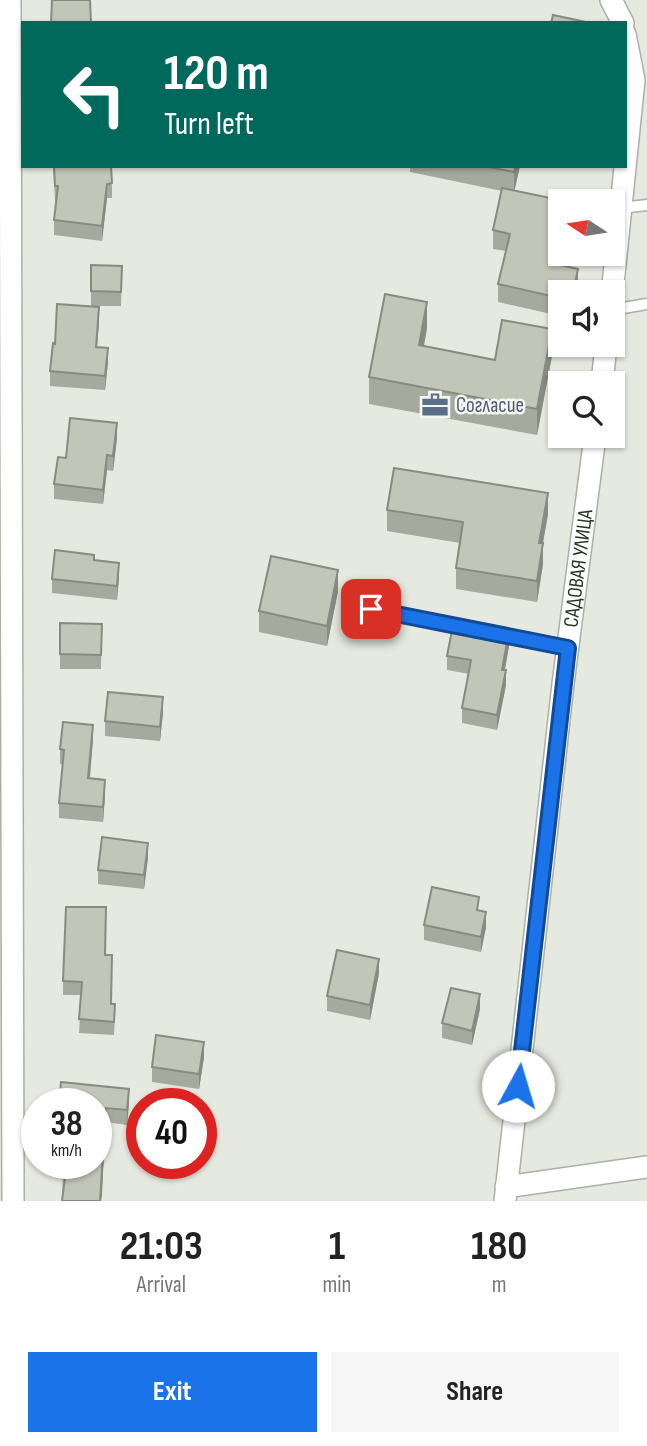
<!DOCTYPE html>
<html lang="en">
<head>
<meta charset="utf-8">
<style>
  :root { --surface:#fff; --page:#f6f6f6; --text:#222; --muted:#767676; --accent:#1a73e8 }
  body { margin:0; font-family:"Sofia Sans Condensed",sans-serif; background:var(--page); color:var(--text); height:100vh; display:flex; flex-direction:column; font-size:26px; white-space:nowrap }
  * { box-sizing:border-box; margin:0 }
  p { font-size:23px; color:var(--muted) }
  .icon { flex:none; width:38px; height:38px; fill:none; stroke:currentColor; stroke-width:2; stroke-linecap:round; stroke-linejoin:round }
  .map { position:relative; height:1201px; overflow:hidden }
  .drawer { display:flex; flex-direction:column; background:var(--surface); flex:1 }
  .drawer>* { flex:none }
  .hud { position:absolute; left:21px; top:21px; width:606px; height:147px; border-radius:0px; box-shadow:0 2px 5px #0004; background:#00695c; color:#fff; overflow:hidden }
  .needle { width:46px; rotate:282deg }
  .tools { position:absolute; left:548px; top:189px; display:grid; gap:14px }
  .tools a { display:grid; place-items:center; width:77px; height:77px; border-radius:0px; background:var(--surface); box-shadow:0 2px 5px #0004; font-size:35px }
  .speed { position:absolute; left:21px; top:1088px; display:flex; gap:14px; font-size:35px; font-weight:700; text-align:center }
  .speed>* { display:grid; place-content:center; width:91px; height:91px; border-radius:50%; background:var(--surface); box-shadow:0 2px 5px #0004; line-height:1 }
  .speed small { font-size:18px; font-weight:400 }
  .speed .limit { border:10px solid #d22; background:#fff; color:#111 }
  .pin { position:absolute; display:grid; place-items:center; width:60px; height:60px; color:#fff; margin:-30px; border-radius:14px; box-shadow:0 4px 10px #0006 }
  .me { position:absolute; width:77px; margin:-38px; rotate:6deg; stroke-linejoin:round; filter:drop-shadow(0 0 5px #0008) }
  .turn { display:flex; align-items:center; gap:24px; height:147px; padding:0 28px; font-size:32px }
  .turn .icon { width:91px; height:91px; stroke-width:2.5 }
  .turn b { display:block; font-size:49px; line-height:60px }
  .eta { display:flex; justify-content:space-evenly; align-items:center; height:119px; text-align:center }
  .eta b { font-size:42px; font-weight:700; line-height:49px }
  .cta { display:flex; gap:14px; margin-top:auto; padding:14px 28px }
  .cta a { flex:1; height:80px; border-radius:0px; background:var(--accent); color:#fff; font-size:28px; font-weight:700; line-height:80px; text-align:center }
  .cta a+a { background:var(--page); color:var(--text) }
  .map>svg:first-child { display:block }
  .lines { fill:none; stroke-linecap:round; stroke-linejoin:round }
  .service-casing { stroke:#aab0a3; stroke-width:13 }
  .minor-casing { stroke:#aab0a3; stroke-width:24 }
  .tertiary-casing { stroke:#aab0a3; stroke-width:24 }
  .service { stroke:#fff; stroke-width:10 }
  .minor { stroke:#fff; stroke-width:21 }
  .tertiary { stroke:#fff; stroke-width:21 }
  .wall { fill:#a6aa9e }
  .shaded-wall { fill:#878b81 }
  .building { fill:#c1c6b8; stroke:#878b81; stroke-width:2 }
  .route-casing { stroke:#114b97; stroke-width:18 }
  .route { stroke:#1a73e8; stroke-width:12 }
  .labels { text-anchor:middle; stroke-width:5; stroke-linejoin:round; paint-order:stroke }
  .service-label { font-size:21px; fill:#4e5e75; stroke:#f4f6ef; text-anchor:start }
  .street-label { font-size:21px; fill:#2c3722; stroke:#f4f6ef }
</style>
</head>
<body>
<div class="map">
<svg width="647" height="1201" viewBox="0 0 647 1201">
  <rect width="100%" height="100%" fill="#e6e9df"/>
  <g class="lines">
    <defs>
      <g id="service">
        <path d="M621 208 647 205"/>
        <path d="M612 310 647 304"/>
        <path d="M371 609 466 628"/>
        <path d="M495 634 568 648"/>
      </g>
      <g id="minor">
        <path d="M10 0 13 1201"/>
        <path d="M506 1187 647 1167"/>
      </g>
      <g id="tertiary">
        <path d="M611 0 623 23"/>
        <path d="M612 294 634 80 625 34"/>
        <path d="M602 383 606 345"/>
        <path id="s1" d="M505 1201 563 684 595 436"/>
      </g>
    </defs>
    <use href="#service" class="service-casing"/>
    <use href="#minor" class="minor-casing"/>
    <use href="#tertiary" class="tertiary-casing"/>
    <use href="#service" class="service"/>
    <use href="#minor" class="minor"/>
    <use href="#tertiary" class="tertiary"/>
  </g>
  <g class="wall">
    <path d="M53 166 112 183V198H107L102 241 54 235V220L56 201H55Z"/>
    <path d="M410 166H520L514 190 560 264 578 287 577 292H560V316L498 302V284L506 251 493 249V230L502 191 410 172Z"/>
    <path d="M91 265 122 266 121 306H91Z"/>
    <path d="M99 321 97 347 108 362 105 390 50 386V371Z"/>
    <path d="M427 328 424 346 495 360 552 356 537 435 369 404V377Z"/>
    <path d="M117 438 113 471 107 470 103 504 54 499V484L66 458Z"/>
    <path d="M387 510 548 514 543 543V564L537 602 456 589V568L460 543 387 531Z"/>
    <path d="M94 560 119 577 117 600 52 593V579Z"/>
    <path d="M338 591 327 646 259 632V611Z"/>
    <path d="M60 623 102 624 101 669H60Z"/>
    <path d="M509 646 505 670 506 685 497 730 462 723V708L469 674 447 670V656Z"/>
    <path d="M163 712 160 741 105 736V721Z"/>
    <path d="M93 739 90 779 105 795 103 822 59 818V803L63 764H60V749Z"/>
    <path d="M148 857 144 889 98 884V870Z"/>
    <path d="M479 911 486 927 481 952 424 940V925Z"/>
    <path d="M106 955 111 1004 115 1017 114 1035 79 1033 81 995H63V981Z"/>
    <path d="M379 973 370 1020 327 1011V996Z"/>
    <path d="M480 1009 472 1045 442 1038V1023Z"/>
    <path d="M204 1057 199 1089 152 1082V1067Z"/>
    <path d="M61 1082 129 1104 127 1125 106 1122 101 1201H62L63 1164 96 1104H59Z"/>
  </g>
  <g class="shaded-wall">
    <path d="M515 166H520L514 193V172Z"/>
    <path d="M107 184V198L102 241V226Z"/>
    <path d="M560 246V254H562L556 282V264Z"/>
    <path d="M578 269V287L577 292H573Z"/>
    <path d="M427 302V328L419 372V345Z"/>
    <path d="M99 307V321L96 361V347Z"/>
    <path d="M552 329V356L537 435V409Z"/>
    <path d="M108 348V362L105 390V376Z"/>
    <path d="M117 423V438L113 471V456Z"/>
    <path d="M107 455V470L103 504V490Z"/>
    <path d="M548 493V514L539 564V543Z"/>
    <path d="M543 543V564L537 602V581Z"/>
    <path d="M119 563V577L117 600V586Z"/>
    <path d="M338 570V591L327 646V626Z"/>
    <path d="M509 631V646L502 684V670Z"/>
    <path d="M506 670V685L497 730V715Z"/>
    <path d="M163 697V712L160 741V727Z"/>
    <path d="M93 725V739L88 793V778Z"/>
    <path d="M105 780V795L103 822V807Z"/>
    <path d="M148 843V857L144 889V875Z"/>
    <path d="M486 912V927L481 952V937Z"/>
    <path d="M379 959V973L370 1020V1005Z"/>
    <path d="M480 994V1009L472 1045V1031Z"/>
    <path d="M204 1042V1057L199 1089V1074Z"/>
    <path d="M129 1089V1104L127 1125V1110Z"/>
    <path d="M106 1108 102 1195 101 1201H100Z"/>
  </g>
  <g class="building">
    <path d="M52 0H90L91 23H51Z"/>
    <path d="M553 15 591 23H551Z"/>
    <path d="M54 166H111L112 183 107 184 102 226 54 220 58 186H55Z"/>
    <path d="M484 166H515L514 172Z"/>
    <path d="M502 188 565 201H560V246L556 264 578 269 573 292H560V298L498 284 510 234 493 230Z"/>
    <path d="M91 265 122 266 121 292 91 291Z"/>
    <path d="M385 294 427 302 419 345 495 360 502 320 552 329 537 409 369 377Z"/>
    <path d="M57 304 99 307 96 347 108 348 105 376 50 371 53 343 55 344Z"/>
    <path d="M70 418 117 423 113 456 107 455 103 490 54 484 58 457 66 458Z"/>
    <path d="M394 468 548 493 539 543H543L537 581 456 568 463 522 387 510Z"/>
    <path d="M55 550 94 555V560L119 563 117 586 52 579Z"/>
    <path d="M271 556 338 570 327 626 259 611Z"/>
    <path d="M454 620 509 631 502 670H506L497 715 462 708 471 660 447 656Z"/>
    <path d="M60 623 102 624 101 655 60 654Z"/>
    <path d="M108 692 163 697 160 727 105 721Z"/>
    <path d="M63 722 93 725 88 778 105 780 103 807 59 803 64 750 60 749Z"/>
    <path d="M102 837 148 843 144 875 98 870Z"/>
    <path d="M432 887 479 897 477 910 486 912 481 937 424 925Z"/>
    <path d="M66 907H106L105 955H112L111 1004H115L114 1022 79 1019 82 982 63 981Z"/>
    <path d="M337 950 379 959 370 1005 327 996Z"/>
    <path d="M451 988 480 994 472 1031 442 1023Z"/>
    <path d="M156 1035 204 1042 199 1074 152 1067Z"/>
    <path d="M61 1082 129 1089 127 1110 106 1108 100 1201H62L65 1178H62L63 1164H96V1104H65V1103H59Z"/>
  </g>
  <g class="lines">
    <defs>
      <path id="route" d="M371 609 568 648 518 1086"/>
    </defs>
    <use href="#route" class="route-casing"/>
    <use href="#route" class="route"/>
  </g>
  <defs>
    <symbol id="office-bare" viewBox="-9 -9 18 18"><path d="M-6-3h4V-5.5h4V-3h4V5H-6ZM-1-4.5V-3h2v-1.5ZM-6 0V1H6V0Z" fill="#5c6f8a" stroke="#f4f6ef" stroke-width="2.5" paint-order="stroke"/></symbol>
  </defs>
  <g fill-rule="evenodd">
    <use href="#office-bare" x="416" y="386" width="38" height="38"/>
  </g>
  <g class="labels">
    <g class="service-label">
      <text x="456" y="412">Согласие</text>
    </g>
    <g class="street-label">
      <text dy="7" stroke="none"><textPath href="#s1" startOffset="637">САДОВАЯ УЛИЦА</textPath></text>
    </g>
  </g>
</svg>
<div class="tools">
<a><svg class="needle" viewBox="-14 -14 28 28"><path d="M0-13l5 13h-10z" fill="#e53935"/><path d="M0 13l5-13h-10z" fill="#767676"/></svg></a>
<a><svg class="icon" aria-label="sound" viewBox="0 0 24 24"><path d="M4 9h4l5-4v14l-5-4H4zM17 9q2 3 0 6"/></svg></a>
<a><svg class="icon" aria-label="search" viewBox="0 0 24 24"><circle cx="10" cy="10" r="6"/><path d="M15 15l6 6"/></svg></a>
</div>
<div class="speed"><div>38<small>km/h</small></div><div class="limit">40</div></div>
<div class="pin" style="left:371px;top:609px;background:#d93025"><svg class="icon" aria-label="arrive" viewBox="0 0 24 24"><path d="M6 21V4h12l-3 4 3 4H6"/></svg></div>
<svg class="me" style="left:518px;top:1086px" viewBox="-20 -20 40 40"><circle r="19" fill="#fff"/><path d="M0-13L10 11 0 6-10 11z" fill="#1a73e8"/></svg>
<div class="hud">
<div class="turn"><svg class="icon" aria-label="left" viewBox="0 0 24 24"><path d="M17 20v-9H6M10 6l-5 5 5 5"/></svg><div><b>120 m</b>Turn left</div></div>
</div>
</div>
<section class="drawer">
<div class="eta">
<div><b>21:03</b><p>Arrival</p></div>
<div><b>1</b><p>min</p></div>
<div><b>180</b><p>m</p></div>
</div>
<div class="cta"><a>Exit</a><a>Share</a></div>
</section>
</body>
</html>
